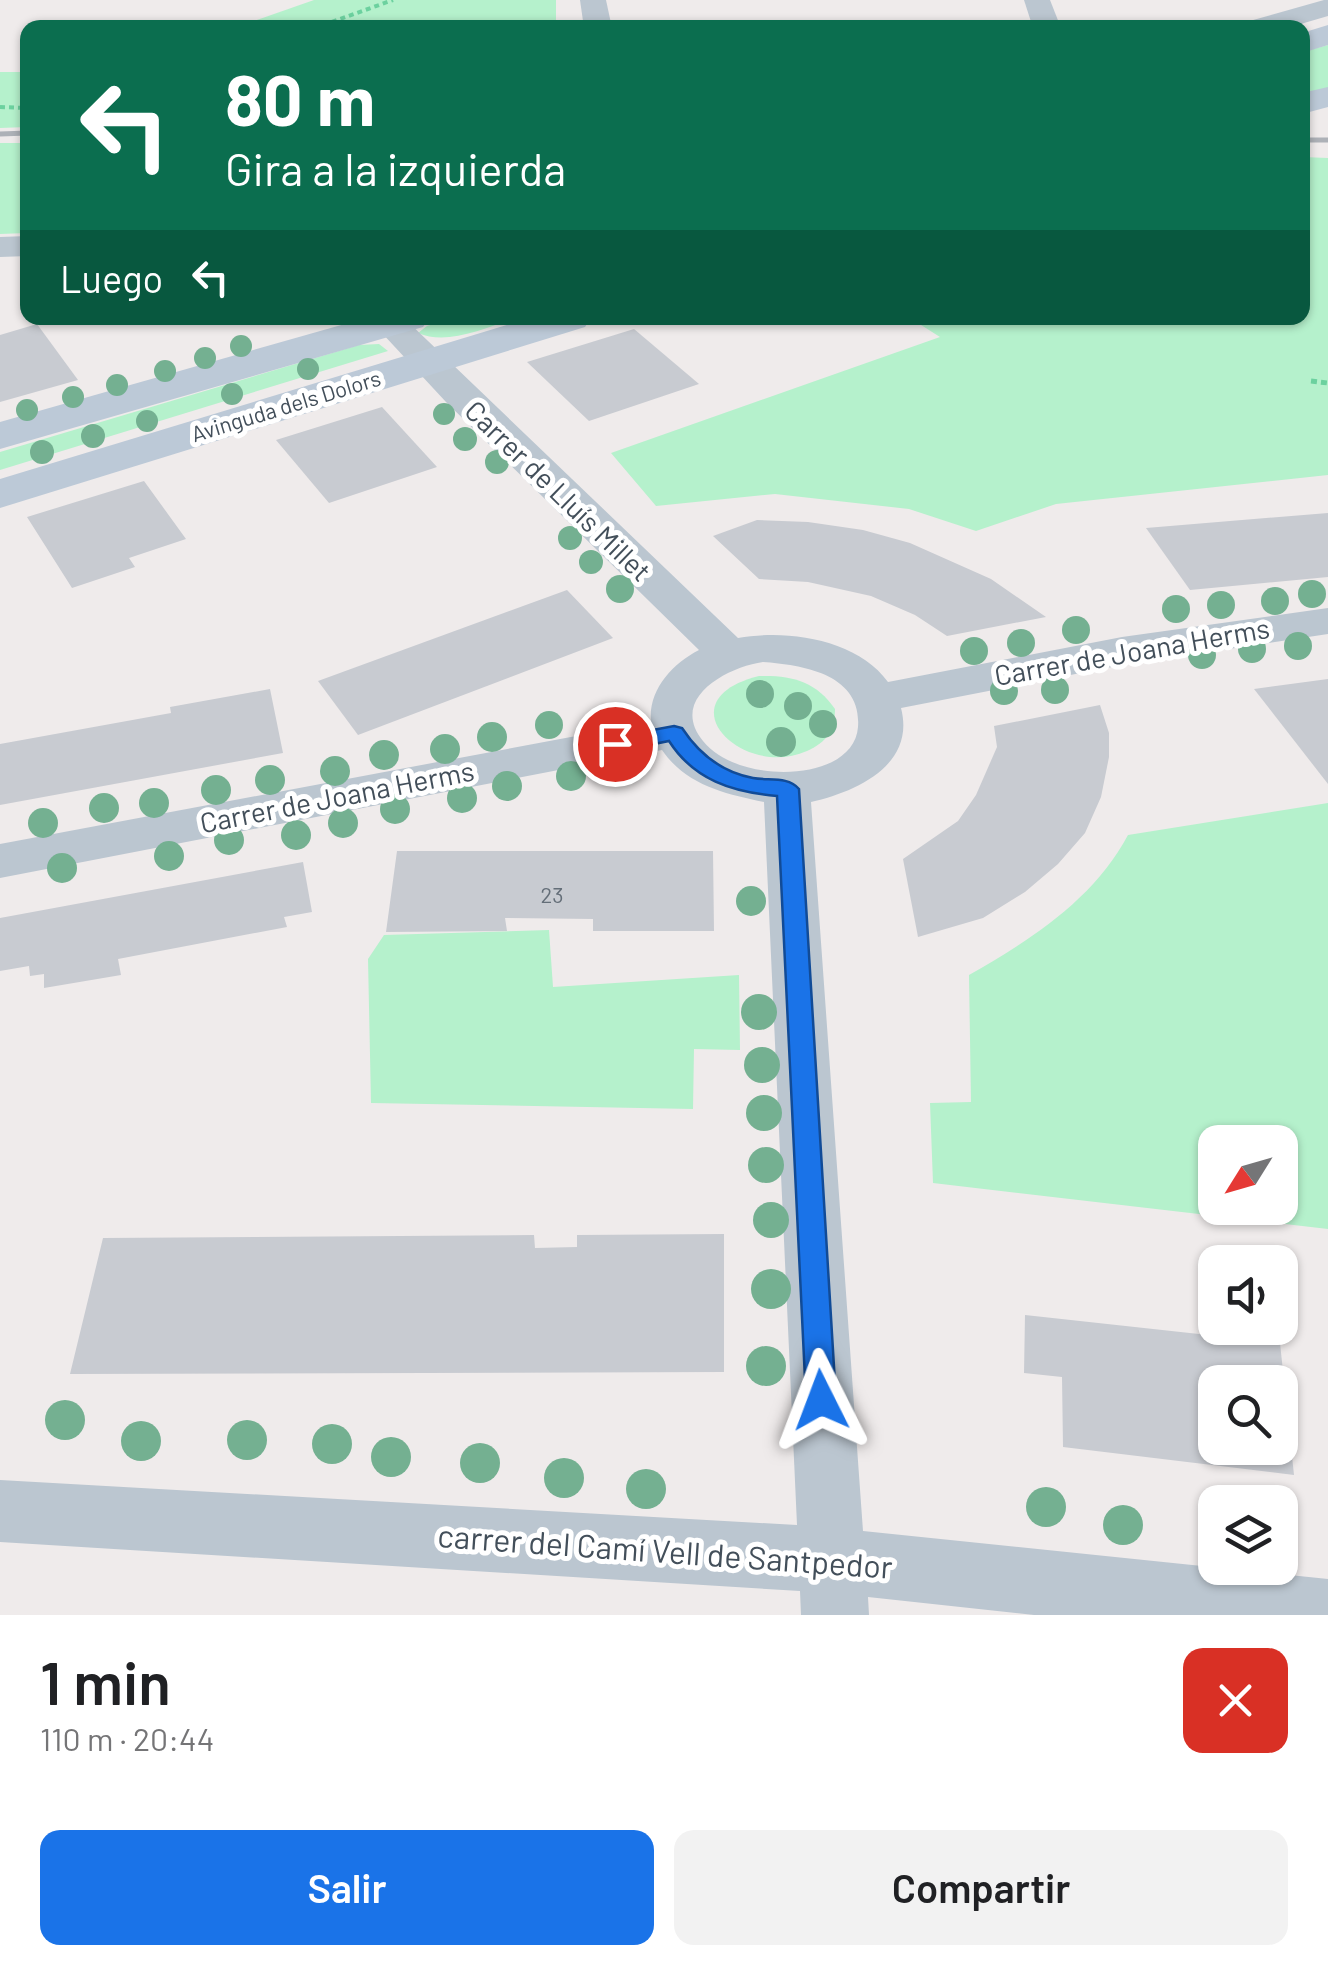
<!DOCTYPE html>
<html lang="es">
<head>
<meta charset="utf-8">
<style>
  :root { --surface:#fff; --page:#f2f2f2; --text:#202124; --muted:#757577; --accent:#1a73e8 }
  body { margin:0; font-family:Barlow,sans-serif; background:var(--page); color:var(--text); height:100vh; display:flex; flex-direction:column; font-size:38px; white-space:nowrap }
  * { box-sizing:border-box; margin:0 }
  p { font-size:32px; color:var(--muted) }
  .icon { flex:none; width:55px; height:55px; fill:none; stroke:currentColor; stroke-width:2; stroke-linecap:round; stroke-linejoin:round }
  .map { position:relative; height:1615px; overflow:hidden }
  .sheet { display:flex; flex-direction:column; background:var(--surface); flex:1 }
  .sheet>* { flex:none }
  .hud { position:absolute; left:20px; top:20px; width:1290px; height:305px; border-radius:20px; box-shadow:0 2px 8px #0004; background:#0b6e4f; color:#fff; overflow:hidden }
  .needle { width:65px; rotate:233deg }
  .fabs { position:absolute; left:1198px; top:1125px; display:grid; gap:20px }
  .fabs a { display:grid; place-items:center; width:100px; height:100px; border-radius:20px; background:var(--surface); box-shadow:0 2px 8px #0004; font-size:50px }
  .pin { position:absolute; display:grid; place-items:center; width:85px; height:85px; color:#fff; margin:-42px; border:5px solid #fff; border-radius:50%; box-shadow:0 2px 10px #0007 }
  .me { position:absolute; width:110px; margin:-55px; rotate:357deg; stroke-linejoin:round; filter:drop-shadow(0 0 8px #0008) }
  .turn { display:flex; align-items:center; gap:35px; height:210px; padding:0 40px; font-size:45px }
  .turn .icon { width:130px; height:130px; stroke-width:2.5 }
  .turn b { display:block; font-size:70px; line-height:85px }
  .then { display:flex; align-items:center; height:95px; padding:0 40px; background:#0003; gap:20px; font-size:38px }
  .round { display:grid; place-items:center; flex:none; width:105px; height:105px; border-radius:20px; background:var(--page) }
  .overview { display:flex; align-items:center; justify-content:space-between; height:170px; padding:0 40px }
  h1 { font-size:60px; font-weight:600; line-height:75px }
  .primary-button { display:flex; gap:20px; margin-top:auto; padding:20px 40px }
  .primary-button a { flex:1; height:115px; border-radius:20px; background:var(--accent); color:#fff; font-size:40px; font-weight:600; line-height:115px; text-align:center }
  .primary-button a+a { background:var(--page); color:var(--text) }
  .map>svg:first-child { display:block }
  .green { fill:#b5f1cc; fill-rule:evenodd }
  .building { fill:#c8cbd1; fill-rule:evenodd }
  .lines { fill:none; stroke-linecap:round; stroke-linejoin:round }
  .path-far1 { stroke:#6cd19f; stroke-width:4; stroke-dasharray:5 4; stroke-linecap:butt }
  .path { stroke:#6cd19f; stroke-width:5; stroke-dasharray:6 4; stroke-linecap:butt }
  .street { fill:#bbc6d0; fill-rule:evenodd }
  .secondary { fill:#bcc9d7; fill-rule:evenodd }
  .rail { stroke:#adb1b7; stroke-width:5 }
  .tree { fill:#74b091 }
  .route { fill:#1a73e8; stroke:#114b97; stroke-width:2.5 }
  .labels { text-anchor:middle; stroke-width:10; stroke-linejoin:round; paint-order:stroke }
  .far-street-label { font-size:22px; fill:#434f5a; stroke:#fff }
  .number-label { font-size:22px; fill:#646e78 }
  .street-label { font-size:28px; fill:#434f5a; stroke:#fff }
  .near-street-label { font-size:32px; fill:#434f5a; stroke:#fff }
</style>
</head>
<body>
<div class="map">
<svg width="1328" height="1615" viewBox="0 0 1328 1615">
  <rect width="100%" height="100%" fill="#efebeb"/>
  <g class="green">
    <path d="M314 0H556V27H237Z"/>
    <path d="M1328 45V88L1303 95 1302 52Z"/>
    <path d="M0 72H27V127L0 128Z"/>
    <path d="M0 143H27V233L0 234Z"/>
    <path d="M1303 157 1328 158V475L1056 504 976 531 909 509 775 494 656 506 611 453 940 337 910 318H1302Z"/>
    <path d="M453 318H516C486 327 448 346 418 333L427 326Z"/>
    <path d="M379 344 388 351 0 470V452L359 345Z"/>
    <path d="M759 676C791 675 816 681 835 709 835 730 827 742 807 751 742 780 662 700 759 676Z"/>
    <path d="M1328 803V1229L933 1183 930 1103 971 1102 969 975C1031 940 1094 899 1128 835ZM1215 1142H1280V1208H1215Z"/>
    <path d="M549 930 553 987 739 975 740 1050 694 1049 693 1109 371 1103 368 959 384 935Z"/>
  </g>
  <g class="building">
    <path d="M37 324 78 380 0 402V335Z"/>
    <path d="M634 329 699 384 589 421 527 362Z"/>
    <path d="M382 407 437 467 329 503 276 440Z"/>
    <path d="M144 481 186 539 129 558 135 567 72 588 27 517Z"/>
    <path d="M1328 513V577L1190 590 1146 528Z"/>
    <path d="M757 520 808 522 863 530 910 543 991 579 1046 617 947 636 915 615 871 596 808 582 759 579 713 536Z"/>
    <path d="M567 590 613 638 358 735 318 681Z"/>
    <path d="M1328 679V784L1254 689Z"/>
    <path d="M270 689 283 753 0 805V744L171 713 170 707Z"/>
    <path d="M1100 705 1109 733V757L1101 797 1085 833 1058 864 1025 892 983 918 918 937 903 859 958 821 976 795 997 747 994 726Z"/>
    <path d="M397 851H713L714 931H593V919L505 918 507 931 386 932Z"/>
    <path d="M303 862 312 912 284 917 287 927 118 959 121 975 44 988V974L30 976 29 966 0 971V918Z"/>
    <path d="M724 1234V1372L70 1374 103 1238 534 1235 535 1248 577 1247V1235Z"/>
    <path d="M1025 1315 1280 1343 1294 1475 1063 1447 1062 1377 1024 1373ZM1215 1382H1280V1448H1215Z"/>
  </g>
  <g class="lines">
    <g class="path-far1">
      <path d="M315 28 393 0"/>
      <path d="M0 107 28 108"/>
    </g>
    <path class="path" d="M1311 381 1328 383"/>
    <g class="street">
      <path d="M580 0H606L612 28H584Z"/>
      <path d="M1024 0H1050L1061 28H1033Z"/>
      <path d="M1324 0H1328V16L1287 28H1243L1246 22Z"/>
      <path d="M28 236V256L0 257V237Z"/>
      <path d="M368 318H404L738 638C787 629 857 639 888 682L1122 637 1328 608V634L1122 665 901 708C916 765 856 792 811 802L863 1531 1328 1579V1615H1034L868 1597 869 1615H801L800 1591 0 1542V1480L797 1525 764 802C725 794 686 785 662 750L0 878V844L651 722C648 690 672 664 699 650L446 402ZM763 662C803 665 862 674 858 727 857 743 846 755 832 762 796 780 730 774 703 741 668 698 728 667 763 662Z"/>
    </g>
    <g class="secondary">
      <path d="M1328 25V45L1302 53V33Z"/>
      <path d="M1328 87V107L1302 114V93Z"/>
      <path d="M366 318H429L423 327 0 449V422Z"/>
      <path d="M530 318H591L585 327 0 508V479Z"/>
    </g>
    <g class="rail">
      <path d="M0 134 28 133"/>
      <path d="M1302 140H1328"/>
    </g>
  </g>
  <g class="tree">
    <circle cx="241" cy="346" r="11"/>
    <circle cx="205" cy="358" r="11"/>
    <circle cx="308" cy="369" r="11"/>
    <circle cx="165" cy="371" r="11"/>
    <circle cx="117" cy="385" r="11"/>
    <circle cx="232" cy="394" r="11"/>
    <circle cx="73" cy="397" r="11"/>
    <circle cx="27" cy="410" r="11"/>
    <circle cx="444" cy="414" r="11"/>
    <circle cx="147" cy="421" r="11"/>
    <circle cx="93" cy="436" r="12"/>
    <circle cx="465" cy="439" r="12"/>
    <circle cx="42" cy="452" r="12"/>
    <circle cx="497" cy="462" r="12"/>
    <circle cx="570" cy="538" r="12"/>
    <circle cx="591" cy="562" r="12"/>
    <circle cx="620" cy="589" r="14"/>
    <circle cx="1312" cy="594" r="14"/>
    <circle cx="1275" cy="601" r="14"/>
    <circle cx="1221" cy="605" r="14"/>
    <circle cx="1176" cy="609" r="14"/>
    <circle cx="1076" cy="630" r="14"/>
    <circle cx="1021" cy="643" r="14"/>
    <circle cx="1298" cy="646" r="14"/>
    <circle cx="1252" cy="649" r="14"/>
    <circle cx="974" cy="651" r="14"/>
    <circle cx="1202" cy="655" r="14"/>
    <circle cx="1055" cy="690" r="14"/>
    <circle cx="1004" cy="691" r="14"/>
    <circle cx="760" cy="694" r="14"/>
    <circle cx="798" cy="706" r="14"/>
    <circle cx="823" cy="724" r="14"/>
    <circle cx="549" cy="725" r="14"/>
    <circle cx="492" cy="737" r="15"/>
    <circle cx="781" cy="742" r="15"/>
    <circle cx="445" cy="749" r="15"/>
    <circle cx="384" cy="755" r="15"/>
    <circle cx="335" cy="771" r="15"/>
    <circle cx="571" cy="776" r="15"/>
    <circle cx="270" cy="780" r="15"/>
    <circle cx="507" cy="786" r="15"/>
    <circle cx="216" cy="790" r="15"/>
    <circle cx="462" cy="798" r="15"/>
    <circle cx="154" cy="803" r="15"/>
    <circle cx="104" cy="808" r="15"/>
    <circle cx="395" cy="809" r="15"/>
    <circle cx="43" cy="823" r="15"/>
    <circle cx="343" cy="823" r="15"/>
    <circle cx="296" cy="835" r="15"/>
    <circle cx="229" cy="840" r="15"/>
    <circle cx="169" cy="856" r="15"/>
    <circle cx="62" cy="868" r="15"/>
    <circle cx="751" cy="901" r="15"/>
    <circle cx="759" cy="1012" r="18"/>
    <circle cx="762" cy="1065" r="18"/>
    <circle cx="764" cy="1113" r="18"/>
    <circle cx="766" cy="1165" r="18"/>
    <circle cx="771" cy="1220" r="18"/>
    <circle cx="771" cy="1289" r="20"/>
    <circle cx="766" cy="1366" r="20"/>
    <circle cx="65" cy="1420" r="20"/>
    <circle cx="247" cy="1440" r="20"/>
    <circle cx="141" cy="1441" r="20"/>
    <circle cx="332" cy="1444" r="20"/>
    <circle cx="391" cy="1457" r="20"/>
    <circle cx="480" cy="1463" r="20"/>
    <circle cx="564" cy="1478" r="20"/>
    <circle cx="646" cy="1489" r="20"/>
    <circle cx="1046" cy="1507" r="20"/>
    <circle cx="1123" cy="1525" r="20"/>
  </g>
  <path class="route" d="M674 726 682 728C699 754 721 772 753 778 769 781 788 776 799 789L836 1400 831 1409 821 1414 810 1409 806 1400 777 796C732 792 694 780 669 741L615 752 604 744 615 737Z"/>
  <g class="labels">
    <g class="far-street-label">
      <text transform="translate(286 406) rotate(-17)" y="8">Avinguda dels Dolors</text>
    </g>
    <g class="number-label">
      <text x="552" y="903">23</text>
    </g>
    <g class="street-label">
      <text transform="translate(558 491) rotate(44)" y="10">Carrer de Lluís Millet</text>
      <text transform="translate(1132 652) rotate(-10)" y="10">Carrer de Joana Herms</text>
      <text transform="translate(337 797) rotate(-11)" y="10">Carrer de Joana Herms</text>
    </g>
    <g class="near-street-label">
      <text transform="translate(665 1552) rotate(4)" y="11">carrer del Camí Vell de Santpedor</text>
    </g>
  </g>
</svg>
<div class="fabs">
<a><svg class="needle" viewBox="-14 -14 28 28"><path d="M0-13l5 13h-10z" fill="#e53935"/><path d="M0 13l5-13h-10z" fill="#757577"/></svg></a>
<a><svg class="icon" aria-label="sound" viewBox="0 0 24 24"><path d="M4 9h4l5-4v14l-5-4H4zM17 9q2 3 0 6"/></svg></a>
<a><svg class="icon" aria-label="search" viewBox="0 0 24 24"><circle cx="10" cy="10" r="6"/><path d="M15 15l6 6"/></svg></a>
<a><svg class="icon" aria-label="layers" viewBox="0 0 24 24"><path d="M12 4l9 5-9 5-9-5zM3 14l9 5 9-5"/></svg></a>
</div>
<div class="pin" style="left:615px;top:744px;background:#d93025"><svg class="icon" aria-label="arrive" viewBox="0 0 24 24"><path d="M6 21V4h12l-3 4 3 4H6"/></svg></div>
<svg class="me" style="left:821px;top:1400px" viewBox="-20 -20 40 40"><path d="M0-17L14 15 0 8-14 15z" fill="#1a73e8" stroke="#fff" stroke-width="4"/></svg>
<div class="hud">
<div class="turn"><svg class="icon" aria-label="left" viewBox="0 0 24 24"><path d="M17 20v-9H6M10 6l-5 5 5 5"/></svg><div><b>80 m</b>Gira a la izquierda</div></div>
<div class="then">Luego<svg class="icon" aria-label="left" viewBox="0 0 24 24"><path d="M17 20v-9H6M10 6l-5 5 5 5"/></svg></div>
</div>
</div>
<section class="sheet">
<div class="overview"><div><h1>1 min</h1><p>110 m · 20:44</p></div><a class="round" style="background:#d93025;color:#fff"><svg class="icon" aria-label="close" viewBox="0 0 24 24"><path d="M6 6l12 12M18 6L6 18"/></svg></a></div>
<div class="primary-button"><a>Salir</a><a>Compartir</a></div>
</section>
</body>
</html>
